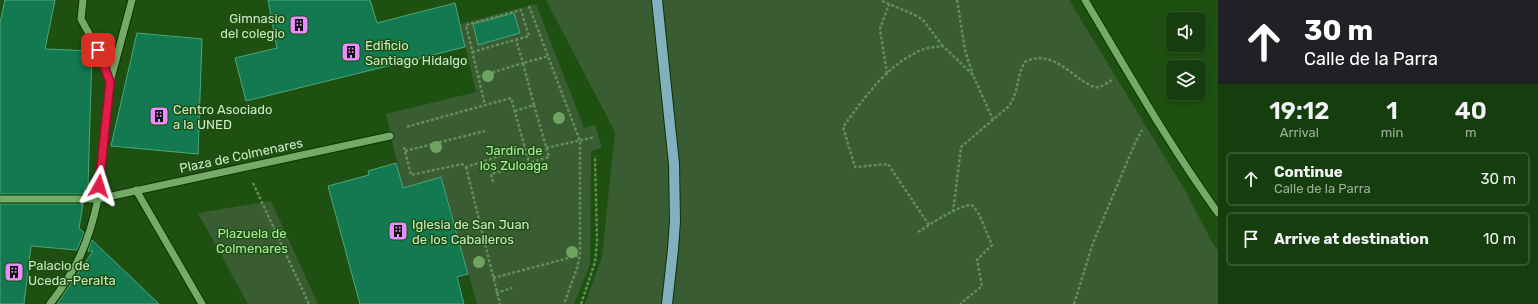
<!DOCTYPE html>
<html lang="en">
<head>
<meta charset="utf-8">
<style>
  :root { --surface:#163d0d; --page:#23481b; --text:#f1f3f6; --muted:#9eae9d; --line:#35562e }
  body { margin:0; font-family:Rubik,sans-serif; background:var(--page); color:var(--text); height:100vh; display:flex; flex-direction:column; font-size:15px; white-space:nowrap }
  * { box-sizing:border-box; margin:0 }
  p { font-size:13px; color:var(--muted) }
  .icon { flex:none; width:22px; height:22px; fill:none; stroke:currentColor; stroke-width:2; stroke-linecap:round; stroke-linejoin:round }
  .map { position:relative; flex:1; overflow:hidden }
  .side { display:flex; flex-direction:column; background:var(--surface); width:320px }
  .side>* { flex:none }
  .top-card { background:#202124; color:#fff; overflow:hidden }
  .fabs { position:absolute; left:1166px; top:12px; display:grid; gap:8px }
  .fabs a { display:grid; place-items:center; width:40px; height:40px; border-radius:6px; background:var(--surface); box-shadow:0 2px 6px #0003,0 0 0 1px var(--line); font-size:20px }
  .pin { position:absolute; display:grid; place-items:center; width:34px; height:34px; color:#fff; margin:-17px; border-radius:8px; box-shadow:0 2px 6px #0006 }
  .me { position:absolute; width:44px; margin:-22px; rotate:6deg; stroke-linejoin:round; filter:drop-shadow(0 0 3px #0008) }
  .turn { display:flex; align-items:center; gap:14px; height:84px; padding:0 20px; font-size:18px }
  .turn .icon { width:52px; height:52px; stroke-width:2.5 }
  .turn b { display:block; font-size:28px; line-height:34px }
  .eta { display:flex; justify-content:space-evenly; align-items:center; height:68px; text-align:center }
  .eta b { font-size:24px; font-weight:600; line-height:28px }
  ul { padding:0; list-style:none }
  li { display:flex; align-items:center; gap:12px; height:54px; margin:0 8px 6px; padding:0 12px; border:2px solid var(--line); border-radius:6px }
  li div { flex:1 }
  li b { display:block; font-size:15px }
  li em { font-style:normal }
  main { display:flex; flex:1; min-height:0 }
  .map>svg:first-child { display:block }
  .green { fill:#3a5c32 }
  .building { fill:#127950; stroke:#4da77b }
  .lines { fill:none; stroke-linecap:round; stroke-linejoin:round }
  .minor-casing { stroke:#0c3403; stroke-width:9 }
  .major-casing { stroke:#0c3403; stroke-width:12 }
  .path { stroke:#648d59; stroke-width:2.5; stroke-dasharray:3 2; stroke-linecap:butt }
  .minor { stroke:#75ab69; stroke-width:7 }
  .major { stroke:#82b0bf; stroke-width:10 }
  .tree { fill:#6ca55f }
  .route-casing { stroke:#92132f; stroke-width:10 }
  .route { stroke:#e11d48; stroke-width:7 }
  .labels { text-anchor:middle; stroke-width:3; stroke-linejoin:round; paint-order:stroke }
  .poi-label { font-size:13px; fill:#cce8c6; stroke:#1e5111; text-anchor:start }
  .park-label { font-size:13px; fill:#abe99e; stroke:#1e5111 }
  .street-label { font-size:13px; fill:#cce8c6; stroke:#1e5111 }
</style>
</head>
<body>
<main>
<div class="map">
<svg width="1218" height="304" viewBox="0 0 1218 304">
  <rect width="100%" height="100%" fill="#1e5111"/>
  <g class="green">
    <path d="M546 0H1069L1186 192 1214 246 1218 250V304H585L602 257 615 132Z"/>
    <path d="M536 4 584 128 595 125 602 148 591 151 590 264 574 304H477L442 178 403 188 386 114 476 92 460 24Z"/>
    <path d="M271 201 318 304H248L198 213Z"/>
  </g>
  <g class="building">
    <path d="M5 0H55L45 49 92 51 88 186H85L84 194H0V23Z"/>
    <path d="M268 0H370L377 23 455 3 465 47 246 101 235 58 277 48Z"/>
    <path d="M514 13 520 33 478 45 473 24Z"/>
    <path d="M137 33 202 39 198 154 111 146Z"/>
    <path d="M396 163 403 188 441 177 468 274 457 277 464 304H360L328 186 369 175 368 171Z"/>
    <path d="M0 204H83L79 228 84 233 77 250 31 246 24 304H0Z"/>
    <path d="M92 240 134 280 159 304H57L93 251H88Z"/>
  </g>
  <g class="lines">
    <defs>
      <g id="minor">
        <path d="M83 0 81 19 98 50 110 81"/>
        <path d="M1085 0C1128 72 1169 145 1218 213"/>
        <path d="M136 190 202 304"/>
        <path d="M0 199H98L390 136"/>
        <path d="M50 304C77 269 89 242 98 199L110 82 132 0"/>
      </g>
      <path id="major" d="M657 0 674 164 675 221 673 249 667 304"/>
    </defs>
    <use href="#minor" class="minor-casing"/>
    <use href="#major" class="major-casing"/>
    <g class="path">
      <path d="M957 0 965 50 973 75"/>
      <path d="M882 1 915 15 923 20 942 45"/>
      <path d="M529 6 580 141V255L577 268 564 304"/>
      <path d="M472 52 529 36 521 10 466 25 485 105"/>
      <path d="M887 74 880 29 889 4"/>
      <path d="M478 77 523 63 516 40"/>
      <path d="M534 105 523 63 549 56"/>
      <path d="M404 147 411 175 462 164 466 167 525 148 511 98 406 127"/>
      <path d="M525 148 529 163"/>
      <path d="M546 148 595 137"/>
      <path d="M405 151 485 131"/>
      <path d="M466 167 500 304"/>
      <path d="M493 182 491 174 549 157 534 105 515 111"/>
      <path d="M253 183 309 304"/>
      <path d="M953 212 961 147 1008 107C1019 94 1016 76 1025 62 1046 50 1065 68 1081 80 1085 82 1090 86 1095 87 1101 88 1107 83 1112 80"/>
      <path d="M929 225 888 164 855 167 843 127C865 97 888 63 924 49 930 47 937 47 943 46L973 75 993 120"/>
      <path d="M918 232C934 222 951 210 969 205L973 206 979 214 992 245 977 260 982 286 960 304"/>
      <path d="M493 278 580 255"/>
      <path d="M496 293 512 288"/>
      <path d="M581 304 595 262 597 241 595 156"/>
      <path d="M1074 304 1093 243 1135 143 1142 130"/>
    </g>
    <use href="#minor" class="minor"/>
    <use href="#major" class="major"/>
  </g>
  <g class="tree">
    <circle cx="488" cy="76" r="6"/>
    <circle cx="559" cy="118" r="6"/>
    <circle cx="436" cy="147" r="6"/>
    <circle cx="572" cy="252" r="6"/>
    <circle cx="479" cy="262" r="6"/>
  </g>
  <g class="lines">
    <defs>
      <path id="route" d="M98 50 110 82 99 186"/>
    </defs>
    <use href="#route" class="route-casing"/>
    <use href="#route" class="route"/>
  </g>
  <defs>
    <symbol id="building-square" viewBox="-11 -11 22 22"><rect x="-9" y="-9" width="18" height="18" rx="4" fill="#e98dfe" stroke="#1e5111"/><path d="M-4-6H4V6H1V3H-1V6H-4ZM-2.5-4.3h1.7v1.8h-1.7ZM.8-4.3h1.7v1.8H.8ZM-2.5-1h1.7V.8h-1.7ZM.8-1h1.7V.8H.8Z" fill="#111"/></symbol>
  </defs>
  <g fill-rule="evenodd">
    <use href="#building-square" x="288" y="14" width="22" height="22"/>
    <use href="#building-square" x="340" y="41" width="22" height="22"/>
    <use href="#building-square" x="148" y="105" width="22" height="22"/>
    <use href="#building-square" x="387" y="220" width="22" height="22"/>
    <use href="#building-square" x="3" y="261" width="22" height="22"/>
  </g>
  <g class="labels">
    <g class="poi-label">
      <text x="285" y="23" text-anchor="end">Gimnasio<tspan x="285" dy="15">del colegio</tspan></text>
      <text x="365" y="50">Edificio<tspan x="365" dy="15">Santiago Hidalgo</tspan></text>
      <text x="173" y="114">Centro Asociado<tspan x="173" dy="15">a la UNED</tspan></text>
      <text x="412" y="229">Iglesia de San Juan<tspan x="412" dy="15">de los Caballeros</tspan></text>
      <text x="28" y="270">Palacio de<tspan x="28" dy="15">Uceda-Peralta</tspan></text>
    </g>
    <g class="park-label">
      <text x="514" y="155">Jardín de<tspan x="514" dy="15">los Zuloaga</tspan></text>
      <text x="252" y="238">Plazuela de<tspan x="252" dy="15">Colmenares</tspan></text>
    </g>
    <g class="street-label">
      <text transform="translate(241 155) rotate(-12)" y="5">Plaza de Colmenares</text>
    </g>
  </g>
</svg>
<div class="fabs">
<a><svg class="icon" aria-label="sound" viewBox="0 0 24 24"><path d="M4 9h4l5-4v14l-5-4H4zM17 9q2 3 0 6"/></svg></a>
<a><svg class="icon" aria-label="layers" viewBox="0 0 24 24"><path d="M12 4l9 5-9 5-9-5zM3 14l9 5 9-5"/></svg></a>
</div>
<div class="pin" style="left:98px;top:50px;background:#d93025"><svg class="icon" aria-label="arrive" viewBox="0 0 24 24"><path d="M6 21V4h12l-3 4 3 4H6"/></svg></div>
<svg class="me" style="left:99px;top:186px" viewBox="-20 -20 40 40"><path d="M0-17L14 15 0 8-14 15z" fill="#e11d48" stroke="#fff" stroke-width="4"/></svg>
</div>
<section class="side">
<div class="top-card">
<div class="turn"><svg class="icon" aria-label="ahead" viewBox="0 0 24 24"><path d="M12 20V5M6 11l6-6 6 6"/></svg><div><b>30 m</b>Calle de la Parra</div></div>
</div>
<div class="eta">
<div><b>19:12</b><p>Arrival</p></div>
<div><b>1</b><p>min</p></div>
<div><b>40</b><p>m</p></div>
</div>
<ul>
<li><svg class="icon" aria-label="ahead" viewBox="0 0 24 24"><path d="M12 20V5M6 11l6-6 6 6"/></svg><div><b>Continue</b><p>Calle de la Parra</p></div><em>30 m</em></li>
<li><svg class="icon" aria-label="arrive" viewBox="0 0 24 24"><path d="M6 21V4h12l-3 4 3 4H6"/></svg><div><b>Arrive at destination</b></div><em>10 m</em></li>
</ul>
</section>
</main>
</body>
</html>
